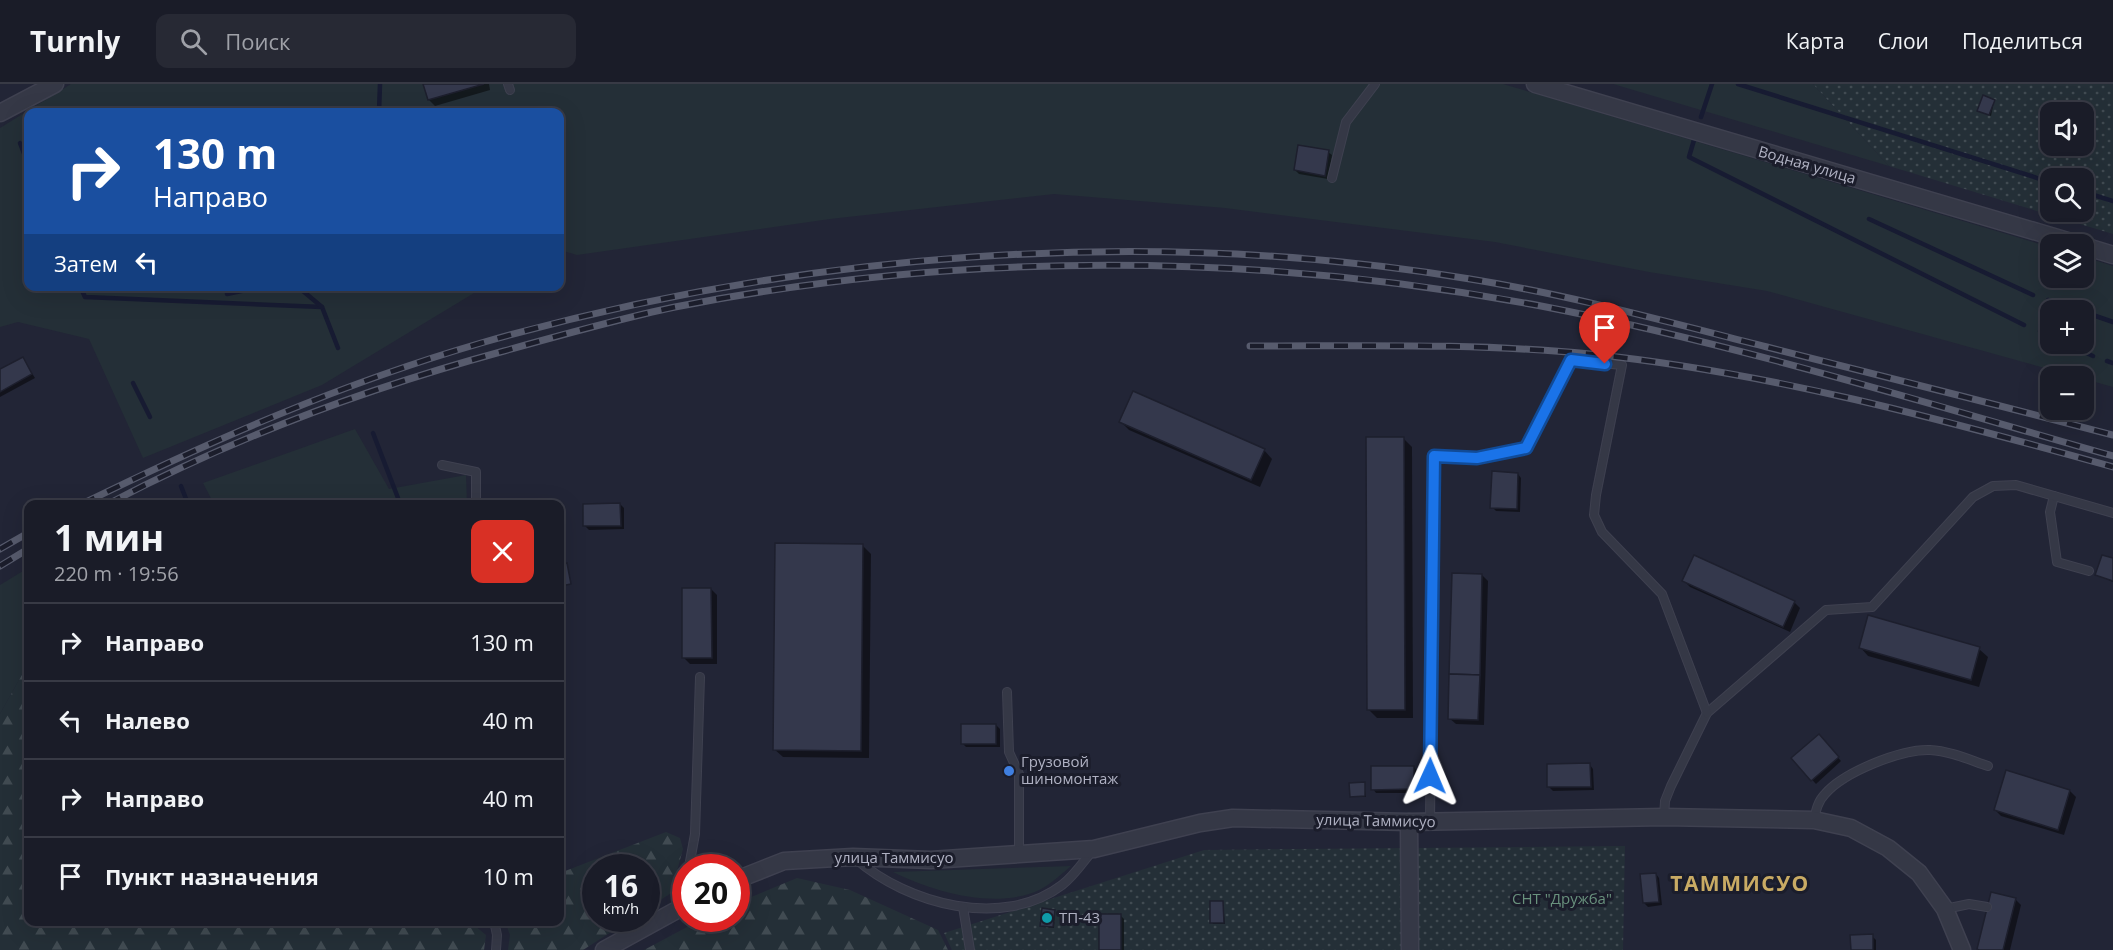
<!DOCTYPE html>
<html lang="ru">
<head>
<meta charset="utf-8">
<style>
  :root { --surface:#1a1c28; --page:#272934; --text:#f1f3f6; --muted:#9fa1a8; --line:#383a45 }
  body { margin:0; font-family:"Open Sans",sans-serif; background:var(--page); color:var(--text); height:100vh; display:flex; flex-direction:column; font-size:22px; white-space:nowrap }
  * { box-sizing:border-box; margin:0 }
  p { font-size:20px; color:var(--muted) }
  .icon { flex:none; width:33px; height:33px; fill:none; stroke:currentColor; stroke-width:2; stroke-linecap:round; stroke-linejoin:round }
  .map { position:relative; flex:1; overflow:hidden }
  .details { position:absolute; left:24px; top:416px; width:540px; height:426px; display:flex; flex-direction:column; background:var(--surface); border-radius:12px; box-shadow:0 6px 24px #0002,0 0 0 2px var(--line) }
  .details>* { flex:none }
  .guide { position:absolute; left:24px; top:24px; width:540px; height:183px; border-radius:12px; box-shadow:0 6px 24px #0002,0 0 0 2px var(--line); background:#1a4fa0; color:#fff; overflow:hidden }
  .controls { position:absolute; left:2040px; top:18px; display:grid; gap:12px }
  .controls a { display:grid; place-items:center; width:54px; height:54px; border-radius:12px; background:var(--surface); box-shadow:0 6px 24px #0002,0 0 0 2px var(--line); font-size:30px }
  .speed { position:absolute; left:582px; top:770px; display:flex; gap:12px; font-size:30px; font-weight:700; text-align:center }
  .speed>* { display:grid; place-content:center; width:78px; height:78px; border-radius:50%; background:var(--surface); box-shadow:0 6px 24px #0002,0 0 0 2px var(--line); line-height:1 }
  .speed small { font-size:15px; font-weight:400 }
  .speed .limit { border:9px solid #d22; background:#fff; color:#111 }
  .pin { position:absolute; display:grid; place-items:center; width:51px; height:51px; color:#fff; margin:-62px -26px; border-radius:50% 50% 50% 0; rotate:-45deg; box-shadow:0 0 6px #0007 }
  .pin .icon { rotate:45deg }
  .me { position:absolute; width:66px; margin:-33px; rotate:1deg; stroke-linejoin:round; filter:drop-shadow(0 0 4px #0008) }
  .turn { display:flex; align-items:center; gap:21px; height:126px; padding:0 30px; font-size:27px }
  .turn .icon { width:78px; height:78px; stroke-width:2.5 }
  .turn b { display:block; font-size:42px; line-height:51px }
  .then { display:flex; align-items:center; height:57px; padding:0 30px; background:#0003; gap:12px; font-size:22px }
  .round { display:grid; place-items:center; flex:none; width:63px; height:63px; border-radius:12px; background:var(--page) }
  .head { display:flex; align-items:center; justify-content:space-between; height:102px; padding:0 30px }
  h1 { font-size:36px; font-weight:700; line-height:45px }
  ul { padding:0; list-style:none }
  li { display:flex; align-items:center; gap:18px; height:78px; padding:0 30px; border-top:2px solid var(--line) }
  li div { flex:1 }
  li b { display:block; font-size:22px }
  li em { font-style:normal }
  header { display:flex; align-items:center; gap:36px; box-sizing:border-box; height:84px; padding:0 30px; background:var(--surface); border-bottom:2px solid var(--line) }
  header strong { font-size:28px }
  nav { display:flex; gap:33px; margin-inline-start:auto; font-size:21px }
  .search { width:420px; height:54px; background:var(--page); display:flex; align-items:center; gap:15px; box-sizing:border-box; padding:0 21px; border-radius:12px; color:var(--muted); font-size:22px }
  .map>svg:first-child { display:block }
  .grass { fill:#242f37; fill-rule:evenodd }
  .forest { fill:url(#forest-firs) }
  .garden { fill:url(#garden-dots); fill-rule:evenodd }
  .shadow { fill:#0007 }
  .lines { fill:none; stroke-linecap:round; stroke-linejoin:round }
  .stream { stroke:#171b32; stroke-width:4.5 }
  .building { fill:#34384c; stroke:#1d1f2d; stroke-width:1.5 }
  .service-casing { stroke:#3f4150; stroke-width:10 }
  .minor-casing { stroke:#3f4150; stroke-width:19 }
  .service { stroke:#353846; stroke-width:8 }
  .minor { stroke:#353846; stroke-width:16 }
  .rail-casing { stroke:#575b6d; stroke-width:7 }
  .rail { stroke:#1b1d2b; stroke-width:4.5; stroke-dasharray:14; stroke-linecap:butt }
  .route-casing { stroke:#114b97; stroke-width:15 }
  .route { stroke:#1a73e8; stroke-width:10 }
  .shop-dot { fill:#3f7fe0; stroke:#1b1d2b; stroke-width:2 }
  .culture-dot { fill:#0f9aa8; stroke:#1b1d2b; stroke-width:2 }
  .labels { text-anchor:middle; stroke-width:6; stroke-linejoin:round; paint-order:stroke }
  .street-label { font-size:15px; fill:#b0b2c3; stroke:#1b1d2b }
  .poi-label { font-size:15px; fill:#b0b2c3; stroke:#1b1d2b; text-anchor:start }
  .park-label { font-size:15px; fill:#69917d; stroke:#1b1d2b }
  .district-label { font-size:21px; font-weight:bold; letter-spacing:1.5px; fill:#c9ab64; stroke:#1b1d2b }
</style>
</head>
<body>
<header>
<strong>Turnly</strong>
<div class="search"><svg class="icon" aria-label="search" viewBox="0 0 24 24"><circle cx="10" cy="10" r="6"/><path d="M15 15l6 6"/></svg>Поиск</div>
<nav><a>Карта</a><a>Слои</a><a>Поделиться</a></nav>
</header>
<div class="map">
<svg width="2113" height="866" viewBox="0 0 2113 866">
  <defs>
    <pattern id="forest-firs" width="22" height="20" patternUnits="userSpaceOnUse" patternTransform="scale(1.5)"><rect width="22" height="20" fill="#242f37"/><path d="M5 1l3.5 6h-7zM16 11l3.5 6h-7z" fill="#414b52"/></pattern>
    <pattern id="garden-dots" width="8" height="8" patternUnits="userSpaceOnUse" patternTransform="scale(1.5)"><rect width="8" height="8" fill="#242f37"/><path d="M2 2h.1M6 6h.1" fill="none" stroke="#414b52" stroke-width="1.8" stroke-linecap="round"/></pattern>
  </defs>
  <rect width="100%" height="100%" fill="#222536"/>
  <g class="grass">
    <path d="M71 0H1503L2050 163V194H2084V173L2113 182V303L1767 207 1649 188 1495 158 1225 124 1054 110 830 135 577 171 560 166V28H28V202L484 203 322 301 143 374 89 255 18 238 0 243V44ZM2050 226H2084V260H2050Z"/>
    <path d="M1613 0H1813L1889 82Z"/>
    <path d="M355 345 389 405 466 391 467 420H214L203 399Z"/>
    <path d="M28 484V580L0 630V501Z"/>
    <path d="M1071 782C1059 792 1045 806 1029 810 986 823 932 807 893 788Z"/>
  </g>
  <g class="forest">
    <path d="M28 580V837H469L486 851 484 866H0V630Z"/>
    <path d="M666 748 680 754 683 765 671 809 647 825 646 783H596V834H633L583 866H508L510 851 505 837H560V789Z"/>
    <path d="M797 794 850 806 938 846 948 866H644L704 834H736L737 819Z"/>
  </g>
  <g class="garden">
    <path d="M1813 0H2113V150L1889 82ZM2050 28H2084V62H2050ZM2050 94H2084V128H2050Z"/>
    <path d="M1625 762 1623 866H952L944 849 1204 766Z"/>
  </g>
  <g class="shadow">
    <path d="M424 0H489L490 6 435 22 429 16Z"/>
    <path d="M1994 17 1991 32 1980 28Z"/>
    <path d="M1328 68 1332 71 1328 95 1299 90 1295 86Z"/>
    <path d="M23 275 35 294 0 313V287Z"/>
    <path d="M1121 338 1264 366 1272 375 1260 403 1129 346Z"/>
    <path d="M1403 354 1412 363 1413 634H1377L1368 625Z"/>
    <path d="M1518 390 1521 394 1520 428 1496 427 1492 423Z"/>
    <path d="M620 420 624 424V445L589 446 585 442Z"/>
    <path d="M863 462 871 470 869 674 783 673 774 665Z"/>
    <path d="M1695 473 1794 518 1800 524 1790 548 1690 503 1684 497Z"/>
    <path d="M2113 475V498L2097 491Z"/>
    <path d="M1482 491 1488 497 1484 641 1456 640 1449 634Z"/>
    <path d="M711 505 717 511V580H690L684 574Z"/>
    <path d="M1860 563 1979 565 1988 573 1979 603 1868 572Z"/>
    <path d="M996 641 1000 645V663H966L962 659Z"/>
    <path d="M1819 652 1841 677 1816 700 1793 675Z"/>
    <path d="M1590 681 1593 685 1594 706 1553 707 1549 703Z"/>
    <path d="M1414 683 1417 687 1418 709H1376L1373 705Z"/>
    <path d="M2007 688 2070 707 2076 713 2064 751 2001 732 1995 726Z"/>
    <path d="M1364 700 1366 713H1353L1351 712Z"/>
    <path d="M1656 790 1659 794 1662 821 1648 823 1644 819Z"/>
    <path d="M2015 815 2021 821 2010 866H1980Z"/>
    <path d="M1223 819 1225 840H1213L1212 838Z"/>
    <path d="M1055 827 1054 844 1043 843 1041 841Z"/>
    <path d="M1120 831 1124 835V866H1101Z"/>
    <path d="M1872 852 1876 856V866H1852Z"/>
  </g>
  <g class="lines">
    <g class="stream">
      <path d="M1738 0 2050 98"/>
      <path d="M379 28 380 0"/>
      <path d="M1701 33 1712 0"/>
      <path d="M1694 56 1689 73 2024 241"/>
      <path d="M20 59 28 80"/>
      <path d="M2084 108 2113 117"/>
      <path d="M1869 135 2033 211"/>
      <path d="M80 202 85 213 322 223 338 264"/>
      <path d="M297 202 322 223"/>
      <path d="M227 210 265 202"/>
      <path d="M2048 216 2079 226"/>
      <path d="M2084 228 2113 238"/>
      <path d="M2040 247 2050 252"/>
      <path d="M2067 260 2093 272"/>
      <path d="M2107 277 2113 279"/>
      <path d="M133 299 150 333"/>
      <path d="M373 349 398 414"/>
      <path d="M181 402 188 420"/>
    </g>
  </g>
  <g class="building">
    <path d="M423 0H484L428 16Z"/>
    <path d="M1983 11 1995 16 1989 31 1977 27Z"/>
    <path d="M1298 61 1329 66 1325 92 1294 86Z"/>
    <path d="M23 273 32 290 0 308V285Z"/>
    <path d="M1133 307 1265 365 1251 396 1119 338Z"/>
    <path d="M1366 353H1404L1405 626H1367Z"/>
    <path d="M1492 387 1518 389 1517 425 1490 424Z"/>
    <path d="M620 419 621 442H583V420Z"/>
    <path d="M775 459 863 460 861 667 773 666Z"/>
    <path d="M1694 471 1795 517 1783 543 1682 497Z"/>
    <path d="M2102 471 2113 474V497L2095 491Z"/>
    <path d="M567 479 571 500 561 502 560 481Z"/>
    <path d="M1452 489 1482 490 1480 591 1449 590Z"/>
    <path d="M682 504H711L712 574H682Z"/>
    <path d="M1868 531 1980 563 1971 596 1859 564Z"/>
    <path d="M1449 590 1480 591 1478 636 1448 635Z"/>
    <rect x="961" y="640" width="35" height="20"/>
    <path d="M1819 650 1839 673 1811 697 1791 674Z"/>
    <path d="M1590 679 1591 703H1547V680Z"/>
    <path d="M1371 682H1414V705L1371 706Z"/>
    <path d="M2006 686 2070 706 2058 746 1994 726Z"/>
    <path d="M1365 698V712L1350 713 1349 699Z"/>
    <path d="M1656 789 1659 818 1643 819 1640 790Z"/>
    <path d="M1991 808 2016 814 2003 866H1979L1977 865Z"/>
    <path d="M1210 817H1223L1224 839H1210Z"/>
    <path d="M1042 824 1055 826 1053 843 1040 842Z"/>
    <rect x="1099" y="830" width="22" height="36"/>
    <path d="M1873 850V866H1851L1850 851Z"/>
  </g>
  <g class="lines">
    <defs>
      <g id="service">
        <path d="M508 0 510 6"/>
        <path d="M1332 94 1346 38 1375 0"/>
        <path d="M442 381 476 388V420"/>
        <path d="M2054 412 2050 428 2057 478 2089 487"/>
        <path d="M1007 608 1009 668 1019 690V770"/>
        <path d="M1664 733 1665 717 1671 702 1707 629 1826 526 1872 523 1973 413 1993 402 2016 401 2113 429"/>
        <path d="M1814 736C1816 726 1818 717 1825 710 1844 688 1901 665 1930 666 1950 667 1970 676 1988 682"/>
        <path d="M1430 738 1434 372 1477 374 1526 364 1571 276 1622 281 1596 411 1594 431 1602 448 1662 510 1707 629"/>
        <path d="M856 775C907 820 1003 846 1062 801 1074 792 1083 778 1093 766"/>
        <path d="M689 783 695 750 700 593"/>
        <path d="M682 822 686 804"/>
        <path d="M963 823 970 866"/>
        <path d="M1945 825 1969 820 1987 823"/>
        <path d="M494 837 497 851 496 866"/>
      </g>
      <g id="minor">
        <path d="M1535 0 2078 160"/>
        <path d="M0 29 55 0"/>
        <path d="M2084 162 2113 171"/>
        <path d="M1409 738 1410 866"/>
        <path d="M736 796 784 777 853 773 931 776 1094 765 1200 739 1233 734 1409 738 1664 733 1814 736 1851 744 1888 764 1919 789 1945 825 1962 866"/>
        <path d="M604 866 686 821"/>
      </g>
    </defs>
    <use href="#service" class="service-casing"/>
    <use href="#minor" class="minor-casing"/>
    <use href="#service" class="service"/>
    <use href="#minor" class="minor"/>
    <defs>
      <g id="rail">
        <path d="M1250 262C1363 262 1477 259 1590 270 1768 288 1941 335 2113 383"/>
        <path d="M82 420C210 357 343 299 481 259 797 169 1145 141 1470 195 1570 211 1668 238 1767 263 1882 292 1998 321 2113 351"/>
        <path d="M108 420C233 354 368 304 504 267 561 251 618 235 675 223 960 167 1256 168 1541 222 1733 259 1926 319 2113 372"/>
        <path d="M0 465 28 449"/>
        <path d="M0 482 28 465"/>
      </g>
    </defs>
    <use href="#rail" class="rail-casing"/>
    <use href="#rail" class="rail"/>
  </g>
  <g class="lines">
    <defs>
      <path id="route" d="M1430 692 1434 372 1477 374 1526 364 1571 276 1605 280"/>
    </defs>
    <use href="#route" class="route-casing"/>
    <use href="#route" class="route"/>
  </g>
  <circle class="shop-dot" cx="1009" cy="687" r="6"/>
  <circle class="culture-dot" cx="1047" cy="834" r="6"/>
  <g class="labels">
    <g class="street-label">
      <text transform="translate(1807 81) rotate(16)" y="5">Водная улица</text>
      <text transform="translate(1376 737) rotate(1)" y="5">улица Таммисуо</text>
      <text x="894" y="779">улица Таммисуо</text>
    </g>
    <g class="poi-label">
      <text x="1021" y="683">Грузовой<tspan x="1021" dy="17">шиномонтаж</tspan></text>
      <text x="1059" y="839">ТП-43</text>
    </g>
    <g class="park-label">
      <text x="1562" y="820">СНТ "Дружба"</text>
    </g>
    <g class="district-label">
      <text x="1740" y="807">ТАММИСУО</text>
    </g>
  </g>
</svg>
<div class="controls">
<a><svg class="icon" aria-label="sound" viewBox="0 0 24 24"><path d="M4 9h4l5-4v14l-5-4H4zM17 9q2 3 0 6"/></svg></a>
<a><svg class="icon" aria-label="search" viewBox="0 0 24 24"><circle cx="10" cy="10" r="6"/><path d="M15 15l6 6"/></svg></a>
<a><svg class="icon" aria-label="layers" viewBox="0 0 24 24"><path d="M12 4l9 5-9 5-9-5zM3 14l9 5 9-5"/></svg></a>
<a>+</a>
<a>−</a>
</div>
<div class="speed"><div>16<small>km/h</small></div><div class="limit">20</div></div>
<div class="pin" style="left:1605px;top:280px;background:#d93025"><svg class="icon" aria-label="arrive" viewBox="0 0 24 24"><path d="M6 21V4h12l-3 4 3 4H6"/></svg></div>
<svg class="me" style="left:1430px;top:692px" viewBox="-20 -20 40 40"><path d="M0-17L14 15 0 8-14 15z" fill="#1a73e8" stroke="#fff" stroke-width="4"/></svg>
<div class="guide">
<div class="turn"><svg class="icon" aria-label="right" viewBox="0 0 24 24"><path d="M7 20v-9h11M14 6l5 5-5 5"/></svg><div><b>130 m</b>Направо</div></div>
<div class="then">Затем<svg class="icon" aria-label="left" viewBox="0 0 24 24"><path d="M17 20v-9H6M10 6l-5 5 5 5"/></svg></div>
</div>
<section class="details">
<div class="head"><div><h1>1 мин</h1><p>220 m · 19:56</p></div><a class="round" style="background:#d93025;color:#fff"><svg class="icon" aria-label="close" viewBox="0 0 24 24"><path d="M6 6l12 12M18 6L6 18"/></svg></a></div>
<ul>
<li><svg class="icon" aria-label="right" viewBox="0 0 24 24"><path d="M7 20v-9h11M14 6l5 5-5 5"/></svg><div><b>Направо</b></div><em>130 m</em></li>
<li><svg class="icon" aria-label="left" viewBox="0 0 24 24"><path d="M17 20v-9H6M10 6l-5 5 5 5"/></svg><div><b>Налево</b></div><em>40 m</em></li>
<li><svg class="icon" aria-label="right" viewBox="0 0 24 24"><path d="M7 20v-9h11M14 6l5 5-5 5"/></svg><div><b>Направо</b></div><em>40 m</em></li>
<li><svg class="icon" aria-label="arrive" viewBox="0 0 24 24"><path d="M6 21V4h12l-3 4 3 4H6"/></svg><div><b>Пункт назначения</b></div><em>10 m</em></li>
</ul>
</section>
</div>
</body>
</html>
